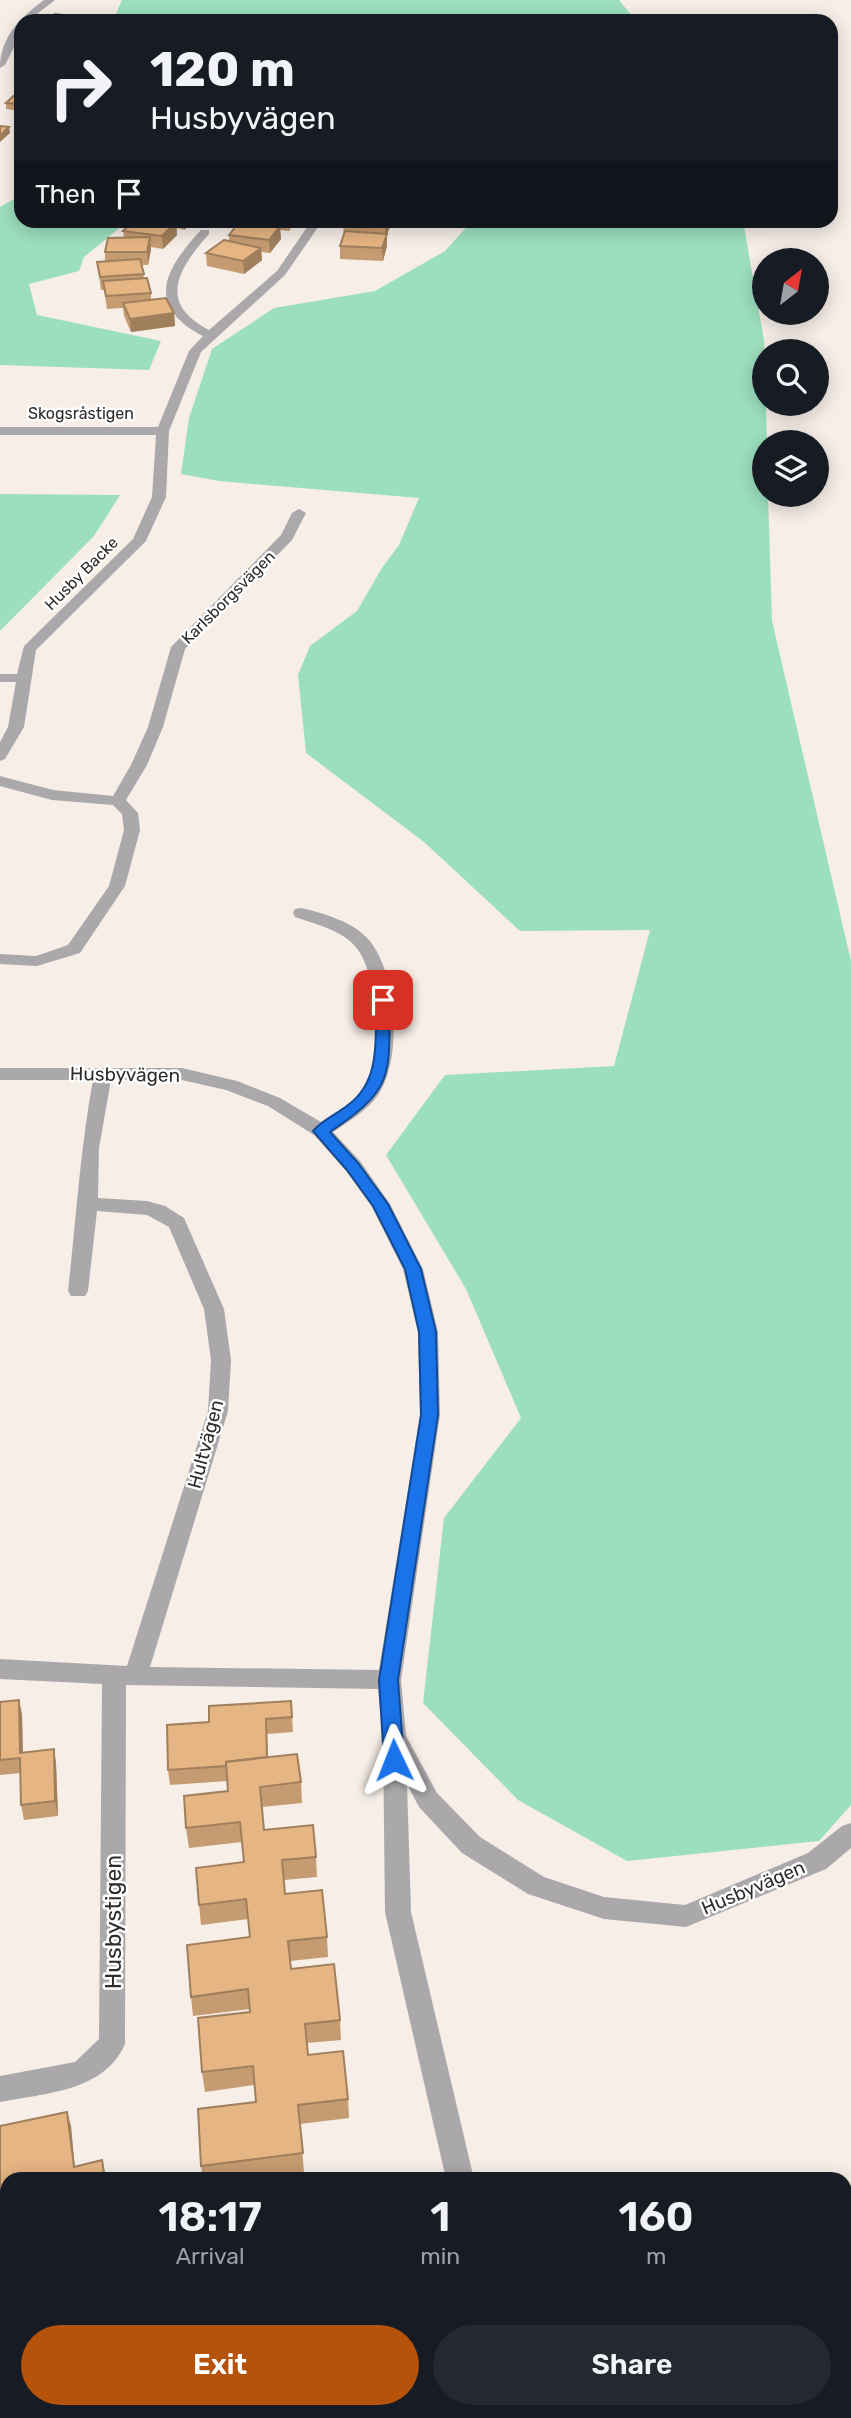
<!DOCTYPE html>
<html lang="en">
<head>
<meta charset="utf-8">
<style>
  :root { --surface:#171b24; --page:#242831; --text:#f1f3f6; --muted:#9ea1a6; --accent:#b45309 }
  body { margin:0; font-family:Rubik,sans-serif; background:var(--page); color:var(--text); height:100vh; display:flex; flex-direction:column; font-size:26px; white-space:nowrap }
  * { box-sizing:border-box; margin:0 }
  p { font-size:23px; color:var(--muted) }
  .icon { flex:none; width:38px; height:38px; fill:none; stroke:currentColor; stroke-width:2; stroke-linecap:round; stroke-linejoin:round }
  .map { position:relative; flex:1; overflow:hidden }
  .sheet { position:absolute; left:0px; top:2172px; width:852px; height:247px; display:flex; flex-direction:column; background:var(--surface); border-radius:21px 21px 0 0; box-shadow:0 4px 18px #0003 }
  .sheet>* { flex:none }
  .banner { position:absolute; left:14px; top:14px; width:824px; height:214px; border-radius:21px; box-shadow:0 4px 18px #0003; background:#171b24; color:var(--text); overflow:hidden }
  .needle { width:46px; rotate:31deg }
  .controls { position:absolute; left:752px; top:248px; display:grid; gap:14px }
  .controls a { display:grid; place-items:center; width:77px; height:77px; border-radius:50%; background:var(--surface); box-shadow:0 4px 18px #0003; font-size:35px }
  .pin { position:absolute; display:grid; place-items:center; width:60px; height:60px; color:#fff; margin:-30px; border-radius:14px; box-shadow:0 4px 10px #0006 }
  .me { position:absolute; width:77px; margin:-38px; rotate:358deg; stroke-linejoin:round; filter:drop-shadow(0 0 5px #0008) }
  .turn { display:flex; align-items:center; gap:24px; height:147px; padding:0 21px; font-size:32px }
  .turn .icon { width:91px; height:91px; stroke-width:2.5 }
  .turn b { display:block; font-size:49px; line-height:60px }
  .then { display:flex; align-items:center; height:66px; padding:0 21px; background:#0003; gap:14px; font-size:26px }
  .eta { display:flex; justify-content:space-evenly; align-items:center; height:119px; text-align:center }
  .eta b { font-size:42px; font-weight:600; line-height:49px }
  .button { display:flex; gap:14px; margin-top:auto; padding:14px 21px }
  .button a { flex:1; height:80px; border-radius:42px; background:var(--accent); color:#fff; font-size:28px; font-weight:600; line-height:80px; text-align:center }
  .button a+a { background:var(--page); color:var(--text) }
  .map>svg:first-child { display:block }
  .green { fill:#9cdfbe }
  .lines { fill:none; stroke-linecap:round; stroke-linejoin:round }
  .minor { fill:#aba8ab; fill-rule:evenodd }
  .secondary { fill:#89858a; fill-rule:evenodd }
  .rail-casing { stroke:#57534f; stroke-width:10 }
  .rail { stroke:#fff; stroke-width:7; stroke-dasharray:21; stroke-linecap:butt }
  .wall { fill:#c59c71 }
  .shaded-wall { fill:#a07f5c }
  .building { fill:#e5b583; stroke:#a07f5c; stroke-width:2 }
  .route { fill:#1a73e8; stroke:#114b97; stroke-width:2 }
  .labels { text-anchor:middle; stroke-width:5; stroke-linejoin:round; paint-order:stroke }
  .far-street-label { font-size:16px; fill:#2f2c29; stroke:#fff }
  .street-label { font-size:19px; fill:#2f2c29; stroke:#fff }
  .near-street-label { font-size:23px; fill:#2f2c29; stroke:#fff }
</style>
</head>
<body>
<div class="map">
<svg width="851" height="2418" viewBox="0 0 851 2418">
  <rect width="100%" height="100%" fill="#f6eee7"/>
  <g class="green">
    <path d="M122 0H619L636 21H113Z"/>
    <path d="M21 195V220L128 221 84 257 79 271 29 284 37 315 161 341 149 370 0 365V207Z"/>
    <path d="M472 221H743L764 340 767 443 765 495H768L772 621 851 961V1805L819 1841 627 1861 518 1800 423 1703 444 1518 521 1418 466 1289 386 1155 445 1075 614 1066 650 930 520 931 424 842 306 753 298 675 310 646 357 611 382 568 399 545 419 498 219 481 181 474 189 418 212 349 274 308 375 291 445 251Z"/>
    <path d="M0 494 120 495 94 536 0 631Z"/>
  </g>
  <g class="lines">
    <g class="minor">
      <path d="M44 0H55L28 21H21V33L5 65 0 68C0 37 21 17 44 0Z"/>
      <path d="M312 220H323L285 275 201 352 169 431 166 497 146 541 36 650 24 727 5 759 0 761V742L8 727 16 682H0V674H17L24 646 133 539 152 497 156 435H0V427H158L189 351 203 336C144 305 165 269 201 230H209V234C178 269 157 303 209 330L277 271Z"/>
      <path d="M299 509 306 513 292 540 185 649 163 727 147 765 126 800 138 813 140 830 125 886 80 953 37 966 0 964V954L36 956 68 945 109 886 124 830 122 814 113 805 52 800 0 786V776L53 790 113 796 131 765 148 727 171 647 281 535 292 513Z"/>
      <path d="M301 908C323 913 354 922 369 940 397 973 403 1058 378 1095 367 1111 349 1121 333 1132L360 1161 390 1204 423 1269 438 1332 440 1415 401 1680 406 1736 437 1793 480 1837 544 1877 604 1897 685 1905 808 1853 842 1826 851 1823V1848L826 1869 686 1927 604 1919 528 1894 462 1853 419 1807 407 1784 411 1912 474 2179H446L385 1912 383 1739 378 1689 126 1685 125 2044C104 2092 45 2093 0 2102V2076L75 2062 99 2039 102 1684 0 1679V1659L127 1666 208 1411 211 1360 204 1309 169 1227 147 1215 97 1211 88 1291 85 1296H71L68 1291C76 1220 80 1150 93 1080H0V1068H182L237 1081 280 1098 321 1122C335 1113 354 1104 363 1089 382 1059 380 970 353 944 338 929 315 924 295 917L293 913 295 909ZM111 1080H182L226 1090 268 1106 314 1135 346 1171 372 1207 403 1269 418 1332 420 1415 379 1670 150 1667 228 1411 231 1360 224 1309 184 1218 165 1206 147 1201 98 1198 99 1148Z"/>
    </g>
    <g class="secondary">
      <path d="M851 2233V2261L845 2263V2235Z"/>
      <path d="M258 2412H310L307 2418H255Z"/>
    </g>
    <defs>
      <g id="rail">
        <path d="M845 2334 851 2332"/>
        <path d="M845 2383 851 2382"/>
        <path d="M556 2418 578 2412"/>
        <path d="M727 2418 749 2412"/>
      </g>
    </defs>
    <use href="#rail" class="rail-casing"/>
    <use href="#rail" class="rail"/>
  </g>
  <g class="wall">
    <path d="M21 89V111L6 109V103Z"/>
    <path d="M134 220H196L184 230 177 228V235L163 249 151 247 148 265H142L144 278 151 293V300L174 313 175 326 131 332 124 316 123 308 107 309 104 290H101L97 262H105V252L124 237 123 231Z"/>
    <path d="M248 220H294L289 231 280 230 281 239 270 253 261 252 262 260 244 274 207 266 206 253 229 241V235L248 222Z"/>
    <path d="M343 224 391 225 387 234V246L383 261 340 259V246L344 236Z"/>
    <path d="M19 1700 22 1715 23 1753 54 1749 56 1764 58 1816 24 1820 21 1805 20 1773 0 1775V1702Z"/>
    <path d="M291 1701 293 1732 267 1734 268 1757 301 1782 302 1803 262 1807 264 1830 316 1857 317 1877 284 1880 285 1894 327 1937 328 1957 290 1961 291 1969 340 2020 341 2040 307 2043 308 2055 348 2099 349 2118 300 2124 304 2172 251 2179H203L201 2166 256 2102 254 2085 205 2092 202 2072 250 2012V2009L193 2016 191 1997 250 1937 248 1919 201 1925 199 1905 244 1862 242 1842 189 1848 186 1828 228 1791 227 1781 170 1785 168 1770 209 1722Z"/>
  </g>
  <g class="shaded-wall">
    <path d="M9 127 10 133 0 142V135Z"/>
    <path d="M183 220H196L184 230Z"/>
    <path d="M289 220H294L289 231Z"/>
    <path d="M387 220H391V225L387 234V246L383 261 382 248 385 239V226Z"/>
    <path d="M176 222 177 235 163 249 162 236Z"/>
    <path d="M280 226 281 239 270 253 269 240Z"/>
    <path d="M150 237 151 250 148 265 147 252Z"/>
    <path d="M261 248 262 260 244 274 243 261Z"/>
    <path d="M174 313 175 326 131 332 130 319Z"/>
    <path d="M19 1700 22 1715 23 1768 20 1753Z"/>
    <path d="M54 1749 56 1764 58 1816 55 1801Z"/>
    <path d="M67 2112 71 2126 76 2179 74 2167Z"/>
    <path d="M7 2208V2222L0 2224V2210Z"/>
  </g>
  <g class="building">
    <path d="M55 14 79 17 74 21H46Z"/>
    <path d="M21 89V104L6 103Z"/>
    <path d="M0 126 9 127 0 135Z"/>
    <path d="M134 220H162L176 222 162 236 123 231Z"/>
    <path d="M345 220H387L385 226 343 224Z"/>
    <path d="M240 221 280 226 269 240 229 235Z"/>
    <path d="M345 231 387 234 382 248 340 246Z"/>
    <path d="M150 237 147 252H105L108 238Z"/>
    <path d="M224 240 261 248 243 261 206 253Z"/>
    <path d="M140 259 144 274 100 277 97 262Z"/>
    <path d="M147 278 151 293 106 296 103 281Z"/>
    <path d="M166 298 174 313 130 319 123 303Z"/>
    <path d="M19 1700 20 1753 54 1749 55 1801 21 1805 20 1758 0 1760V1702Z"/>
    <path d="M291 1701 292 1717 266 1719 267 1757 226 1762V1766L168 1770 167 1725 209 1722V1706Z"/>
    <path d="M297 1754 301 1782 260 1787 264 1830 313 1825 316 1857 282 1860 285 1894 322 1890 327 1937 288 1941 291 1969 334 1964 340 2020 305 2024 308 2055 343 2051 348 2099 298 2105 303 2153 201 2166 198 2109 256 2102 253 2066 202 2072 198 2018 250 2012 248 1989 191 1997 187 1945 250 1937 246 1899 199 1905 196 1868 244 1862 240 1822 186 1828 184 1796 228 1791 226 1762Z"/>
    <path d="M67 2112 74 2167 102 2160 105 2179H7V2208L0 2210V2126Z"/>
  </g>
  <path class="route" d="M383 995 390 1000C388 1075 397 1087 330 1132L358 1163 388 1204 421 1269 436 1332 438 1415 398 1680 404 1760 401 1766 394 1768 387 1766 384 1760 379 1680 421 1415 419 1332 405 1269 373 1206 347 1170 313 1131C322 1120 337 1114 348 1105 382 1080 375 1037 376 1000Z"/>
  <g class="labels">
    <g class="far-street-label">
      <text x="81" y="419">Skogsråstigen</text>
      <text transform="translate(81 573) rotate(-45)" y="6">Husby Backe</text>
      <text transform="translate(228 597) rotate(-45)" y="6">Karlsborgsvägen</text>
    </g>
    <g class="street-label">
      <text transform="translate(125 1074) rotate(1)" y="7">Husbyvägen</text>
      <text transform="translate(205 1444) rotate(-75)" y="7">Hultvägen</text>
      <text transform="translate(753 1887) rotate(-23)" y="7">Husbyvägen</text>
    </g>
    <g class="near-street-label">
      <text transform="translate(113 1922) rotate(-90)" y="8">Husbystigen</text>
    </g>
  </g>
</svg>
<div class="controls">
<a><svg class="needle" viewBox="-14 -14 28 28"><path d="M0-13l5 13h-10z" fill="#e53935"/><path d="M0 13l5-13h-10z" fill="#9ea1a6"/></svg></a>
<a><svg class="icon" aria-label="search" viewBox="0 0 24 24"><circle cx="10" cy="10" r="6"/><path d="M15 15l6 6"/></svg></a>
<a><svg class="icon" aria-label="layers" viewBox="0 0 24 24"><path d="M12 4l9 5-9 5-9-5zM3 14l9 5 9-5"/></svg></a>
</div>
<div class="pin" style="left:383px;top:1000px;background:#d93025"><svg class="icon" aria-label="arrive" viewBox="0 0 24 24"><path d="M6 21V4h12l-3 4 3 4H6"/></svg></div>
<svg class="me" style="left:394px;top:1760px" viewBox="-20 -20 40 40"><path d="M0-17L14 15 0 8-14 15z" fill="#1a73e8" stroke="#fff" stroke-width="4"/></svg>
<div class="banner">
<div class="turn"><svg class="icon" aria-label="right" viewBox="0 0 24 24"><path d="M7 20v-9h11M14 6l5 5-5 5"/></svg><div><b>120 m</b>Husbyvägen</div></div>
<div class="then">Then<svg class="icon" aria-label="arrive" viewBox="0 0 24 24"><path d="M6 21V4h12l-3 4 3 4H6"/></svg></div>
</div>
<section class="sheet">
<div class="eta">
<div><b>18:17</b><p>Arrival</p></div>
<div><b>1</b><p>min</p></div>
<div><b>160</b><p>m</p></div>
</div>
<div class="button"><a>Exit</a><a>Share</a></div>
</section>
</div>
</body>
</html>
